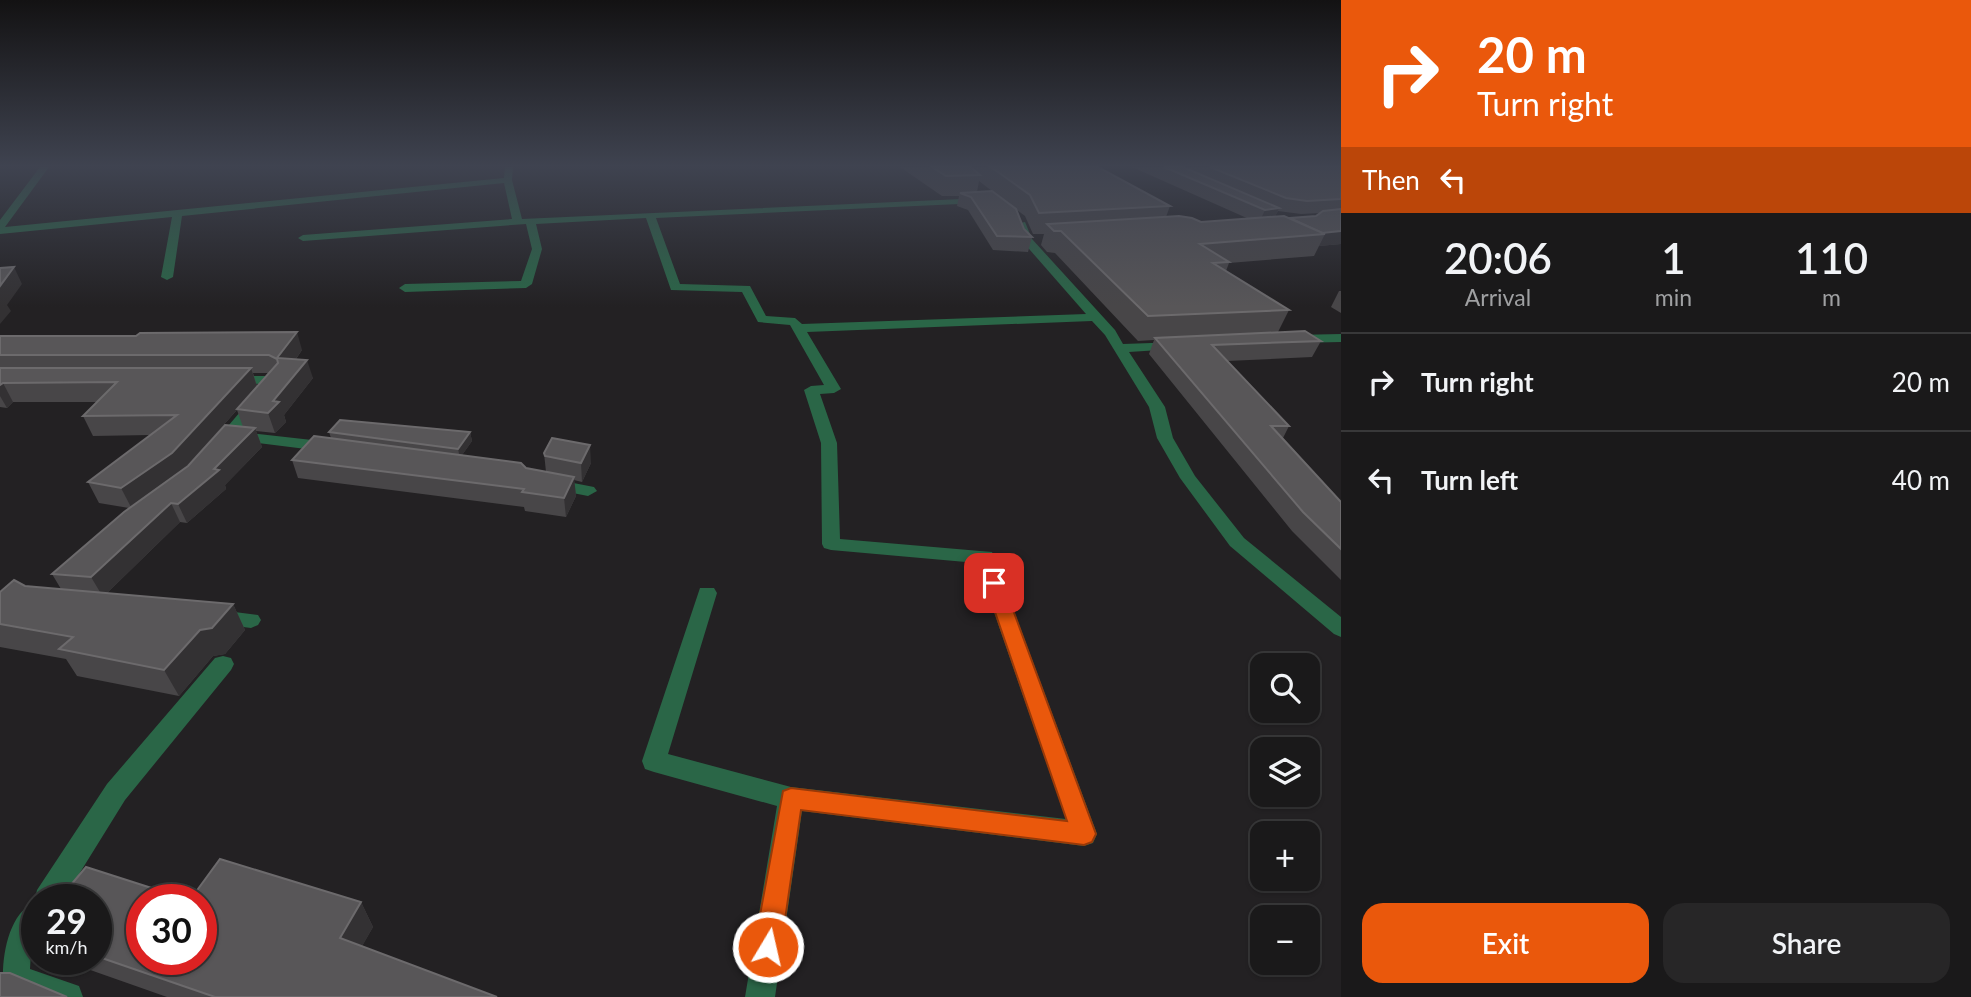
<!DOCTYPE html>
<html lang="en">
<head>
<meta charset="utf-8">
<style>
  :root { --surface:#1a191a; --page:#272627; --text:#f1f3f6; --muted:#9fa0a2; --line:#383839; --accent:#ea580c }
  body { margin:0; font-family:Lato,sans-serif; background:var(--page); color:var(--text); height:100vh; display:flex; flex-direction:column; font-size:26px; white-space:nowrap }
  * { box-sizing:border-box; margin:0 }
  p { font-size:23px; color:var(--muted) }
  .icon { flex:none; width:38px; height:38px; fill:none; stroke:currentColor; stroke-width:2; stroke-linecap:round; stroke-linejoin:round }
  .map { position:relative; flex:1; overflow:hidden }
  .drawer { display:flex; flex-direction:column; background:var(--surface); width:630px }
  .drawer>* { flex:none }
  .hud { background:#ea580c; color:#fff; overflow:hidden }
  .controls { position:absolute; left:1250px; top:653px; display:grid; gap:14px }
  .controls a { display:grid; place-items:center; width:70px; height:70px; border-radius:14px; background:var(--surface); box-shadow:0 2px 5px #0004,0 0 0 2px var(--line); font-size:35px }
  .speed { position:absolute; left:21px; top:884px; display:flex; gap:14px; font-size:35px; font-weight:700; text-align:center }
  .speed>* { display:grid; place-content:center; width:91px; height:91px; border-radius:50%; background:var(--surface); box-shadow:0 2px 5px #0004,0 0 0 2px var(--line); line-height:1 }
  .speed small { font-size:18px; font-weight:400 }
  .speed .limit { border:10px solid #d22; background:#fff; color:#111 }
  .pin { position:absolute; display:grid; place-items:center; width:60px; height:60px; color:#fff; margin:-30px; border-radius:14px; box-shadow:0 4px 10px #0006 }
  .me { position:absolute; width:77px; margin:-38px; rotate:9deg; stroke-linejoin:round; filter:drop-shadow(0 0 5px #0008) }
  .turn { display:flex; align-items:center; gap:24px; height:147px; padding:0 21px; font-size:32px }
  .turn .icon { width:91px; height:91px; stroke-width:2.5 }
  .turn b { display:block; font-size:49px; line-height:60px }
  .then { display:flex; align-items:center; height:66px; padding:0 21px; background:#0003; gap:14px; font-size:26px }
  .eta { display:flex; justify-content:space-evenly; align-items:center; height:119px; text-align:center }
  .eta b { font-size:42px; font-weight:600; line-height:49px }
  .button { display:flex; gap:14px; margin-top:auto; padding:14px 21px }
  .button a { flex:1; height:80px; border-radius:21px; background:var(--accent); color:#fff; font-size:28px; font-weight:600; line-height:80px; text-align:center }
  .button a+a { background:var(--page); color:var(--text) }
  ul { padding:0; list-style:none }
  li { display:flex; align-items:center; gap:21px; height:98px; padding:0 21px; border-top:2px solid var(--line) }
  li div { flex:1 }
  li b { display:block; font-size:26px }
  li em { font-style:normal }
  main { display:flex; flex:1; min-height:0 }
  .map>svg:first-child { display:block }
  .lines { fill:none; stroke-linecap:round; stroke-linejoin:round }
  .minor { fill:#2a6647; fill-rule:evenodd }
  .wall { fill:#484648; fill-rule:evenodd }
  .shaded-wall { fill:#333133 }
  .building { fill:#585658; stroke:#6c6a6c; stroke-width:2 }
  .route { fill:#ea580c; stroke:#983908; stroke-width:2 }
</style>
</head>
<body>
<main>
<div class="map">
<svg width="1341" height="997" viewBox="0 0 1341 997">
  <rect width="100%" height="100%" fill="#232123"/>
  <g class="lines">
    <g class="minor">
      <path d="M40 167H49L5 227 504 178 505 167H513L512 180 522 219 984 198V202L981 203 656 218 680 284 750 286 766 316 795 318 802 324 1086 314 1023 242 1016 224 1025 222 1032 239 1115 330 1123 344 1180 342 1182 345 1175 349 1129 352 1165 407 1173 438 1195 476 1244 538 1341 617V637L1334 634 1230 546 1180 478 1157 438 1149 407 1105 335 1092 321 807 332 841 389 834 393 820 394 837 443 840 539 992 552 1097 834 1093 843 1084 846 802 811 775 997H745L777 806 654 772 645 769 642 761 700 588H714L717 593 668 754 791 787 1066 819 977 563 831 550 824 548 822 544 821 443 804 390 811 386 824 385 790 325 758 322 742 292 671 290 646 218 536 224 542 249 532 284 526 288 405 292 399 288 405 284 521 281 532 249 526 224 303 241 298 238 303 235 512 219 504 183 182 216 173 277 167 280 161 277 172 217 0 234V220Z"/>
      <path d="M1341 334V342L1294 343 1287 339 1294 335Z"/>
      <path d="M231 376H275L282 380 240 432 330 442 338 447 330 452 233 440 229 445H217L215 442 217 439 264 384 226 383V377Z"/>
      <path d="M553 479 594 487 597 491 588 496 547 488 544 484Z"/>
      <path d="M219 610 258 615 261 620 258 625 251 628 212 623 209 618 212 613Z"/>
      <path d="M223 656 231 658 234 664 231 670 125 800 63 900H37V942L31 952 30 969 79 986 83 997H23L4 990C0 964 7 914 34 903L37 890 107 784 215 658Z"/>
    </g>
  </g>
  <g class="wall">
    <path d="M900 167H971L974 170 975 167H1098L1170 206 1166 217 1201 222 1249 219 1132 167H1341V244L1319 246 1314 256 1229 263 1226 271 1289 310 1278 332 1321 341 1312 357 1227 361 1289 426 1283 438 1341 502V580L1292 531 1149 354 1154 340 1138 341 1055 253 1047 252 1041 245 1044 234H1033L1025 216 1017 210 1024 229 1032 237 1028 252 993 250 968 210 957 206 959 196H942ZM979 181 992 191 977 192ZM1278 211 1301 214 1320 213 1316 216 1290 218 1275 216Z"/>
    <path d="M1339 291H1341V313L1331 307Z"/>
    <path d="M0 336 302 350 296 359 313 378 284 415 286 422 275 433 256 431 262 447 225 485 226 489 187 523 180 522 107 593 233 604 245 630 225 654 213 656 179 696 77 676 66 659 0 647V592L25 586 61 589 52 574 129 508 99 503 88 482 150 435 93 436 83 416 98 402H13L7 408 0 407ZM253 373H268L257 386ZM237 410 243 427 185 468Z"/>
    <path d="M329 432H470L472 441 462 455 546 472 544 453 591 463 582 482 574 480 576 496 566 517 525 511 524 507 298 478 292 460 331 438Z"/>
    <path d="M96 900 361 902 373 927 362 946 497 997H167L59 959H96Z"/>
  </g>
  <g class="shaded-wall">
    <path d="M1279 208 1273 222 1259 223 1265 210Z"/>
    <path d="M1341 231V244L1319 246 1325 234 1320 233Z"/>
    <path d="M14 267 22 284 7 305 11 311 0 324V286Z"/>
    <path d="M297 332 302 350 283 377 277 358Z"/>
    <path d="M307 360 313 378 284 415 286 422 275 433 268 413 273 401Z"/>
    <path d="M251 368 257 387 181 473 132 509 121 488Z"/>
    <path d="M3 383 13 402 7 408 0 396V385Z"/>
    <path d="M255 428 262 447 225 485 226 489 187 523 178 504Z"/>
    <path d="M470 432 472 441 460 458 458 449Z"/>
    <path d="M590 445 591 463 582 482 581 463Z"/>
    <path d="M574 477 576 496 566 517 564 498Z"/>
    <path d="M171 503 180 522 103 597 91 577Z"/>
    <path d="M233 604 245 630 225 654 213 656 179 696 164 670 200 630Z"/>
    <path d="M361 902 373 927 353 962 340 938Z"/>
  </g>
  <g class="building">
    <path d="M932 167H971L980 175 946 176Z"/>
    <path d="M991 167H1098L1170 206 1039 213 1030 195Z"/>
    <path d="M1164 167H1183L1279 208 1265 210Z"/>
    <path d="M1210 167H1341V199L1307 201 1286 198Z"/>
    <path d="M992 191 1016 209 1024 229 1032 237 997 236 971 197 960 193Z"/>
    <path d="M1341 209V231L1322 233 1290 218 1316 216 1323 211Z"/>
    <path d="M1179 216 1192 218 1201 222 1284 216 1325 234 1200 244 1229 262 1213 263 1289 310 1148 316 1061 231H1054L1047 224Z"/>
    <path d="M14 267 0 286V268Z"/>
    <path d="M1305 331 1321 341 1212 345 1289 426H1271L1341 502V549L1303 512 1155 338Z"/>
    <path d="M297 332 277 358 307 360 273 401 279 402 268 413 237 409 278 363 277 359 269 355H0V336H136L140 333Z"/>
    <path d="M0 368H251L172 453 121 488 88 482 177 415 83 416 117 382 3 383 0 385Z"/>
    <path d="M340 420 470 432 458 449 329 432Z"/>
    <path d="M225 425 255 428 214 469 219 470 178 504 171 503 91 577 52 574 124 512 188 466Z"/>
    <path d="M314 436 521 463 526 468 574 477 564 498 522 492 524 489 292 460Z"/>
    <path d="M552 438 590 445 581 463 545 456 544 453Z"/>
    <path d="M14 580 25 586 233 604 212 628 200 630 164 670 59 649 73 637 0 624V592Z"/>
    <path d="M220 859 361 902 340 938 497 997H215L96 956V900H58L86 867 189 900H142V959H201V900H190Z"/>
    <path d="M37 924V935L29 933Z"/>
    <path d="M0 973H10L67 997H0Z"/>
  </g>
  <linearGradient id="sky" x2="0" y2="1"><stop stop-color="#131213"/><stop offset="0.54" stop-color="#3f4350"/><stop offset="1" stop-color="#3f4350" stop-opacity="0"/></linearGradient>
  <rect width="1341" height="307" fill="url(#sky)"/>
  <path class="route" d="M994 576 1001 578 1003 583 1096 834 1092 842 1084 845 801 810 781 947 777 957 768 961 758 957 754 947 783 791 791 788 1067 821 985 583 988 578Z"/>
</svg>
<div class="controls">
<a><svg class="icon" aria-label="search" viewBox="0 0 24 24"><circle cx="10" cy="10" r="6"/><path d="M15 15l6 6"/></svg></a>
<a><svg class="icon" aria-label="layers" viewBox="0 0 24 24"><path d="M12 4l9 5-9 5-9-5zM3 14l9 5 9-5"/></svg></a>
<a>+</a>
<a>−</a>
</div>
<div class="speed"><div>29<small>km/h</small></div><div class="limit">30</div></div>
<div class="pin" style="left:994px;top:583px;background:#d93025"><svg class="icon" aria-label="arrive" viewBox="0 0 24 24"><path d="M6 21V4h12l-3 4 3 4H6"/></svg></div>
<svg class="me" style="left:768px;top:947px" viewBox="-20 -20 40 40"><circle r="17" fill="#ea580c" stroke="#fff" stroke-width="3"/><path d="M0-11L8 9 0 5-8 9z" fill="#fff"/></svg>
</div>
<section class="drawer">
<div class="hud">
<div class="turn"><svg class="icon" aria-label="right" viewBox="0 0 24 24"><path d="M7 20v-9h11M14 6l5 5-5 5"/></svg><div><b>20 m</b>Turn right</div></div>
<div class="then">Then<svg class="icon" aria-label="left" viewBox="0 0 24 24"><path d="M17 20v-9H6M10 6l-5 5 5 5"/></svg></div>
</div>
<div class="eta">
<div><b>20:06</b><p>Arrival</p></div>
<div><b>1</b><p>min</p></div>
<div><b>110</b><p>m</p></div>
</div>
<ul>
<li><svg class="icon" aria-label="right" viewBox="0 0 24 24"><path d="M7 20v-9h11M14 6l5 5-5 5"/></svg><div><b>Turn right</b></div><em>20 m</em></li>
<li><svg class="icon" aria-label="left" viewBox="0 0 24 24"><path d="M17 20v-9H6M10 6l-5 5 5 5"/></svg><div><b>Turn left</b></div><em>40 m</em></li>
</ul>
<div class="button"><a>Exit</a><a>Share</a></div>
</section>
</main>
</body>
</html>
